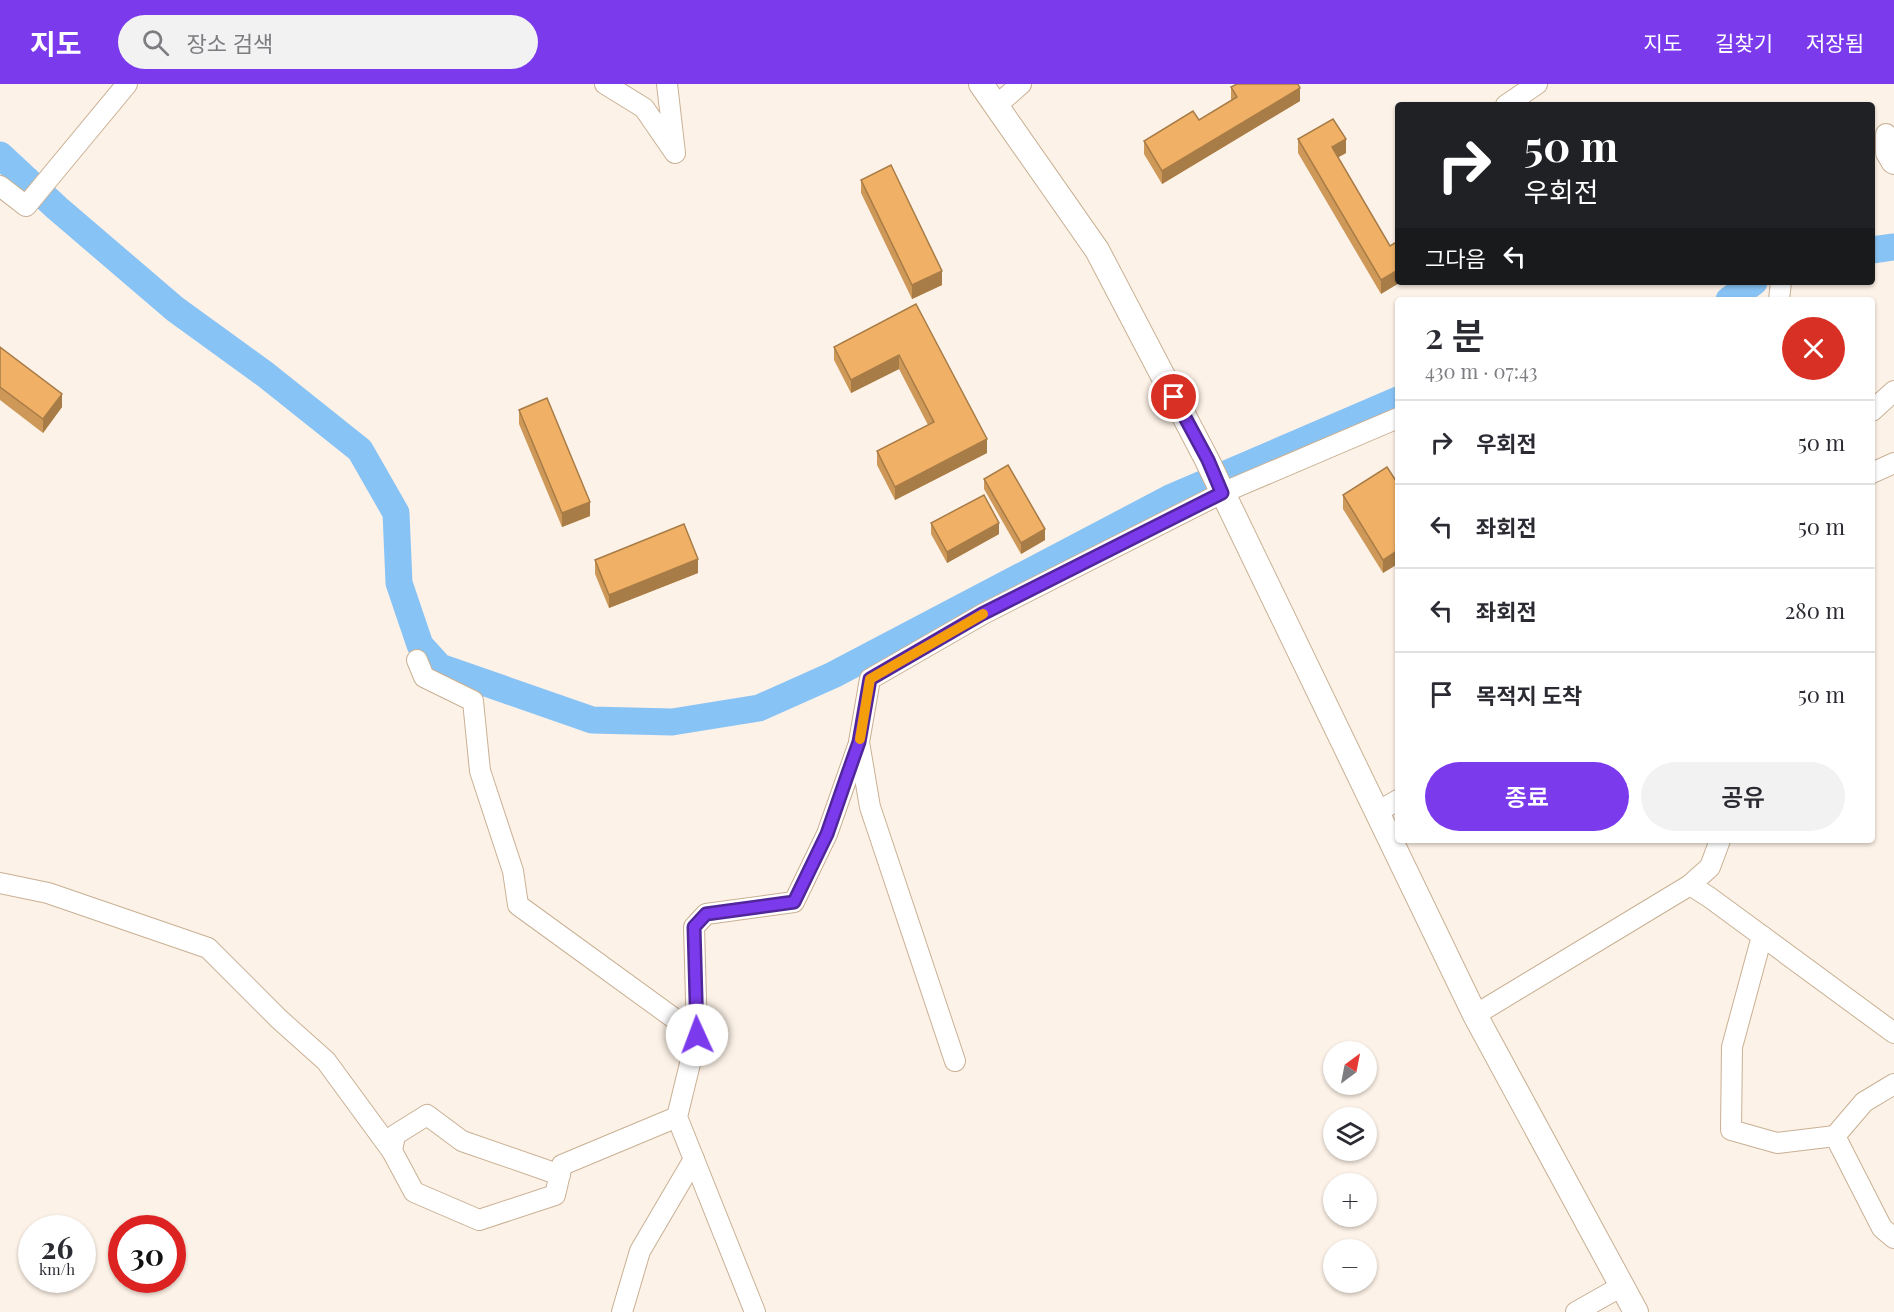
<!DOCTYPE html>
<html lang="ko">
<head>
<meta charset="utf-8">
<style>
  :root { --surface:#fff; --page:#f2f2f3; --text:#2b2b33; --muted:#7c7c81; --line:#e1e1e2; --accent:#7c3aed }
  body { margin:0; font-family:"Playfair Display","Noto Sans KR",serif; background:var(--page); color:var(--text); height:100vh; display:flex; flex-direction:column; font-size:22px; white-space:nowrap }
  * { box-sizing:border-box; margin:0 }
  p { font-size:20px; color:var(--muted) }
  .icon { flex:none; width:33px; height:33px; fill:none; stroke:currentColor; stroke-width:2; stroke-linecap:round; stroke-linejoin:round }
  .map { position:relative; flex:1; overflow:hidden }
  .details { position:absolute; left:1395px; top:213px; width:480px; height:546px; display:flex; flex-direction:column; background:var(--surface); border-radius:6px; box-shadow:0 2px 4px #0004 }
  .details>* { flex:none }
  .guide { position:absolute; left:1395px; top:18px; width:480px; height:183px; border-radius:6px; box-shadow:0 2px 4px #0004; background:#202124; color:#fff; overflow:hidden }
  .needle { width:39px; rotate:32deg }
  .buttons { position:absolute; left:1323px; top:957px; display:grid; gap:12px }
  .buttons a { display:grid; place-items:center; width:54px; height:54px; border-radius:50%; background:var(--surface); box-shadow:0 2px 4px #0004; font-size:30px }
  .speed { position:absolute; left:18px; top:1131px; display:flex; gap:12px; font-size:30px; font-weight:700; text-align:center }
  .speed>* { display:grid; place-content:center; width:78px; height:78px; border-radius:50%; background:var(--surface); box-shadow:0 2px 4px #0004; line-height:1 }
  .speed small { font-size:15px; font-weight:400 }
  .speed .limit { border:9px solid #d22; background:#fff; color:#111 }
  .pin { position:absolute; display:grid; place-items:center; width:51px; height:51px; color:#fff; margin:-26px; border:3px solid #fff; border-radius:50%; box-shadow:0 2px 6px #0007 }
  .me { position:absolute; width:66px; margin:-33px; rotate:358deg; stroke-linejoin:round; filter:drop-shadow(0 0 4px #0008) }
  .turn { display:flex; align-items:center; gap:21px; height:126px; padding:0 30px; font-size:27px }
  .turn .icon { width:78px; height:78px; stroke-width:2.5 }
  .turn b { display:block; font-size:42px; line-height:51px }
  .then { display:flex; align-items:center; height:57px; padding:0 30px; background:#0003; gap:12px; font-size:22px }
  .round { display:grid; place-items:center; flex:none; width:63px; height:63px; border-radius:32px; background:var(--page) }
  .summary { display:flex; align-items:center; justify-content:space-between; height:102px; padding:0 30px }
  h1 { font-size:36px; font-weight:600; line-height:45px }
  .primary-button { display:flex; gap:12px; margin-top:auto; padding:12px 30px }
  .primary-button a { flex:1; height:69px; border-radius:36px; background:var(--accent); color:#fff; font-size:24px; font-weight:600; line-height:69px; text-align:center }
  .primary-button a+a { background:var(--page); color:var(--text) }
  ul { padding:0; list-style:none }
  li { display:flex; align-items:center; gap:18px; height:84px; padding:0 30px; border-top:2px solid var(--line) }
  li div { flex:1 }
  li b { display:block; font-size:22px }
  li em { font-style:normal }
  header { display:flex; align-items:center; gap:36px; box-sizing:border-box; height:84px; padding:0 30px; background:var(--accent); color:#fff }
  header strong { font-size:28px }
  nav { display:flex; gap:33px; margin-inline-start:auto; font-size:21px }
  .search { width:420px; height:54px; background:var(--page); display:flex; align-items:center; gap:15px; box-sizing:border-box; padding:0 21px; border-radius:33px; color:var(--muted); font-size:22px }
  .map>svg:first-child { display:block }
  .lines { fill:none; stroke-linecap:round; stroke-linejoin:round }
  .river { stroke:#88c3f5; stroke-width:27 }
  .minor-casing { stroke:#c9b094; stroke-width:22 }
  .major-casing { stroke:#c9b094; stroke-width:26 }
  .minor { stroke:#fff; stroke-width:20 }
  .major { stroke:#fff; stroke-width:24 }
  .wall { fill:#ce9858 }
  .shaded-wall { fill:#a87c47 }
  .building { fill:#f0b166; stroke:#a87c47; stroke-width:1.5 }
  .route-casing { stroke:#51269a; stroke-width:15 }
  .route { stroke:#7c3aed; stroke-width:10 }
  .slow { stroke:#f59e0b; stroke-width:10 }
</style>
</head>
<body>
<header>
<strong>지도</strong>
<div class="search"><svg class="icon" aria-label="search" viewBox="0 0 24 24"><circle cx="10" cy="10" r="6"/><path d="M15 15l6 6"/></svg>장소 검색</div>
<nav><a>지도</a><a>길찾기</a><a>저장됨</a></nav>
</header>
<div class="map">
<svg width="1894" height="1228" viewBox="0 0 1894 1228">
  <rect width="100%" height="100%" fill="#fdf2e7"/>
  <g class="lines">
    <g class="river">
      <path d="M0 71 57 124 175 225 266 291 360 366 396 429 399 499 420 561 440 583 592 636 672 638 759 624 833 591 1170 414 1398 316"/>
      <path d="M1872 166 1894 163"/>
      <path d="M1729 216 1754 198"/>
    </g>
    <defs>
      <g id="minor">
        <path d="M605 0 644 24 675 69 667 0"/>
        <path d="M997 21 1021 0"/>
        <path d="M1506 21 1537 0"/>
        <path d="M1886 50V69L1892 79 1894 80"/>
        <path d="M0 102 26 122 127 0"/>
        <path d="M1779 216 1781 198"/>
        <path d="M1872 327 1894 307"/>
        <path d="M1872 389 1894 379"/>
        <path d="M417 576 424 593 473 617 480 687 513 787 518 821 697 951"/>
        <path d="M1377 728 1398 716"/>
        <path d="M0 799 48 809 208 864 279 935 326 977 392 1067"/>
        <path d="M1690 801 1709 813 1894 949"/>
        <path d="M1762 852 1732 963 1731 1046 1777 1059 1835 1052"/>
        <path d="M1475 931 1690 801 1710 783 1720 756"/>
        <path d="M955 977 870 723 859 658 870 595 983 530 1222 409 1398 334"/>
        <path d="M1894 1000 1864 1018 1835 1052 1882 1144 1894 1154"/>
        <path d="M560 1091 462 1057 427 1031 395 1051 392 1067 414 1108 479 1136 555 1111 562 1081 677 1033"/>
        <path d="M622 1228 640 1167 694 1075"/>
        <path d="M755 1228 677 1033 697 951 694 843 706 830 794 818 827 750 858 662"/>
        <path d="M1576 1228 1622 1202"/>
      </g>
      <path id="major" d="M981 0 1097 166 1207 376 1475 931 1636 1228"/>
    </defs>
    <use href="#minor" class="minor-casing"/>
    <use href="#major" class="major-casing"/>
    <use href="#minor" class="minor"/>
    <use href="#major" class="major"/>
  </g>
  <g class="wall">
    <path d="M1231 3 1300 17 1162 100 1144 70V57L1199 36 1231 16Z"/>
    <path d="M1298 55 1346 69 1338 73 1390 162 1381 210 1298 69Z"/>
    <path d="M861 96 942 201 912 215 861 109Z"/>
    <path d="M916 220 987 369 895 416 877 381V367L928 341 899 285 851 309 834 276V263Z"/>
    <path d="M0 263 62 323 43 349 0 316Z"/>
    <path d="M519 326 590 432 562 443 519 340Z"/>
    <path d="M984 395 1045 456 1021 470 984 405Z"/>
    <path d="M1396 397 1383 489 1343 425V411Z"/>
    <path d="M931 439 999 450 947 479 931 450Z"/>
    <path d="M595 476 698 489 609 524 595 490Z"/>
  </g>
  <g class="shaded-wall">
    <path d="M1300 4V17L1162 100V87Z"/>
    <path d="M1346 55V69L1332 77V63Z"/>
    <path d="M1398 186V198H1401L1381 210V196Z"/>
    <path d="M942 187V201L912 215V201Z"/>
    <path d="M899 271V285L851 309V296Z"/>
    <path d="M62 310V323L43 349V335Z"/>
    <path d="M987 355V369L895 416V403Z"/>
    <path d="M590 418V432L562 443V429Z"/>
    <path d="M999 439V450L947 479V468Z"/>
    <path d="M1045 445V456L1021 470V459Z"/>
    <path d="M1398 466V480L1383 489V476Z"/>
    <path d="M698 475V489L609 524V511Z"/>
  </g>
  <g class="building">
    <path d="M1237 0H1298L1300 4 1162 87 1144 57 1193 27 1199 36 1237 13 1231 3Z"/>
    <path d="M1333 35 1346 55 1332 63 1390 162 1398 157V186L1381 196 1298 55Z"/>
    <path d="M891 81 942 187 912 201 861 96Z"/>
    <path d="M916 220 987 355 895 403 877 367 934 338 899 271 851 296 834 263Z"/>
    <path d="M0 263 62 310 43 335 0 303Z"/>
    <path d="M547 314 590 418 562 429 519 326Z"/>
    <path d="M1008 381 1045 445 1021 459 984 395Z"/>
    <path d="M1387 383 1396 397 1398 396V466L1383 476 1343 411Z"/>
    <path d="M984 411 999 439 947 468 931 439Z"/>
    <path d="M684 440 698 475 609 511 595 476Z"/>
  </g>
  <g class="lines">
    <defs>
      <path id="route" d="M697 951 694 843 706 830 794 818 827 750 846 695 859 658 870 595 982 530 1222 409 1208 376 1174 313"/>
    </defs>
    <use href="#route" class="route-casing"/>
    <use href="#route" class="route"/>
    <path class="slow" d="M860 655 870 595 983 530"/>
  </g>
</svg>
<div class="buttons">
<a><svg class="needle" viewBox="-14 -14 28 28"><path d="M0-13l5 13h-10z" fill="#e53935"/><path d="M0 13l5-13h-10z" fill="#7c7c81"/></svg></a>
<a><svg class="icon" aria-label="layers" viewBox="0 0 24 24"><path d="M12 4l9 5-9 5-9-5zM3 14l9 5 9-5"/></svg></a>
<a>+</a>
<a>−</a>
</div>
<div class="speed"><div>26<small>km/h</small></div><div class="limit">30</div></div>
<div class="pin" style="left:1174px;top:313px;background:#d93025"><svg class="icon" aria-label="arrive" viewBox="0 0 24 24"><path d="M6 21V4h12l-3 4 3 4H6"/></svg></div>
<svg class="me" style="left:697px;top:951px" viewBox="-20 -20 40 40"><circle r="19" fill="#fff"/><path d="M0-13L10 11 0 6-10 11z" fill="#7c3aed"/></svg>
<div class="guide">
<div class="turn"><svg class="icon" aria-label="right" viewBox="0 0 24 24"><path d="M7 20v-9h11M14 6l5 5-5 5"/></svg><div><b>50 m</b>우회전</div></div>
<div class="then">그다음<svg class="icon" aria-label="left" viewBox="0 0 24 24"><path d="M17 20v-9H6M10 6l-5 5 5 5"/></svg></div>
</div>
<section class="details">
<div class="summary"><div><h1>2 분</h1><p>430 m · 07:43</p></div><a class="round" style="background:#d93025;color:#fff"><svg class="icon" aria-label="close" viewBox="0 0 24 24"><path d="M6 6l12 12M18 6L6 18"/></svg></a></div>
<ul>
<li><svg class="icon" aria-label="right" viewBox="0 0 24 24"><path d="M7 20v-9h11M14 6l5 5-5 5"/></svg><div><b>우회전</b></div><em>50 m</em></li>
<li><svg class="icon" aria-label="left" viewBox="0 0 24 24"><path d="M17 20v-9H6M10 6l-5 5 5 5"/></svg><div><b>좌회전</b></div><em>50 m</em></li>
<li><svg class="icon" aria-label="left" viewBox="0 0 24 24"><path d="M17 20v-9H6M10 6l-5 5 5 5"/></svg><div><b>좌회전</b></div><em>280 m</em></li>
<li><svg class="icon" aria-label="arrive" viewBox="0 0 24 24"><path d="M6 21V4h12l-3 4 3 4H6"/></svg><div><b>목적지 도착</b></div><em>50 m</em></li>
</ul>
<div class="primary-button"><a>종료</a><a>공유</a></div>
</section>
</div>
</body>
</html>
